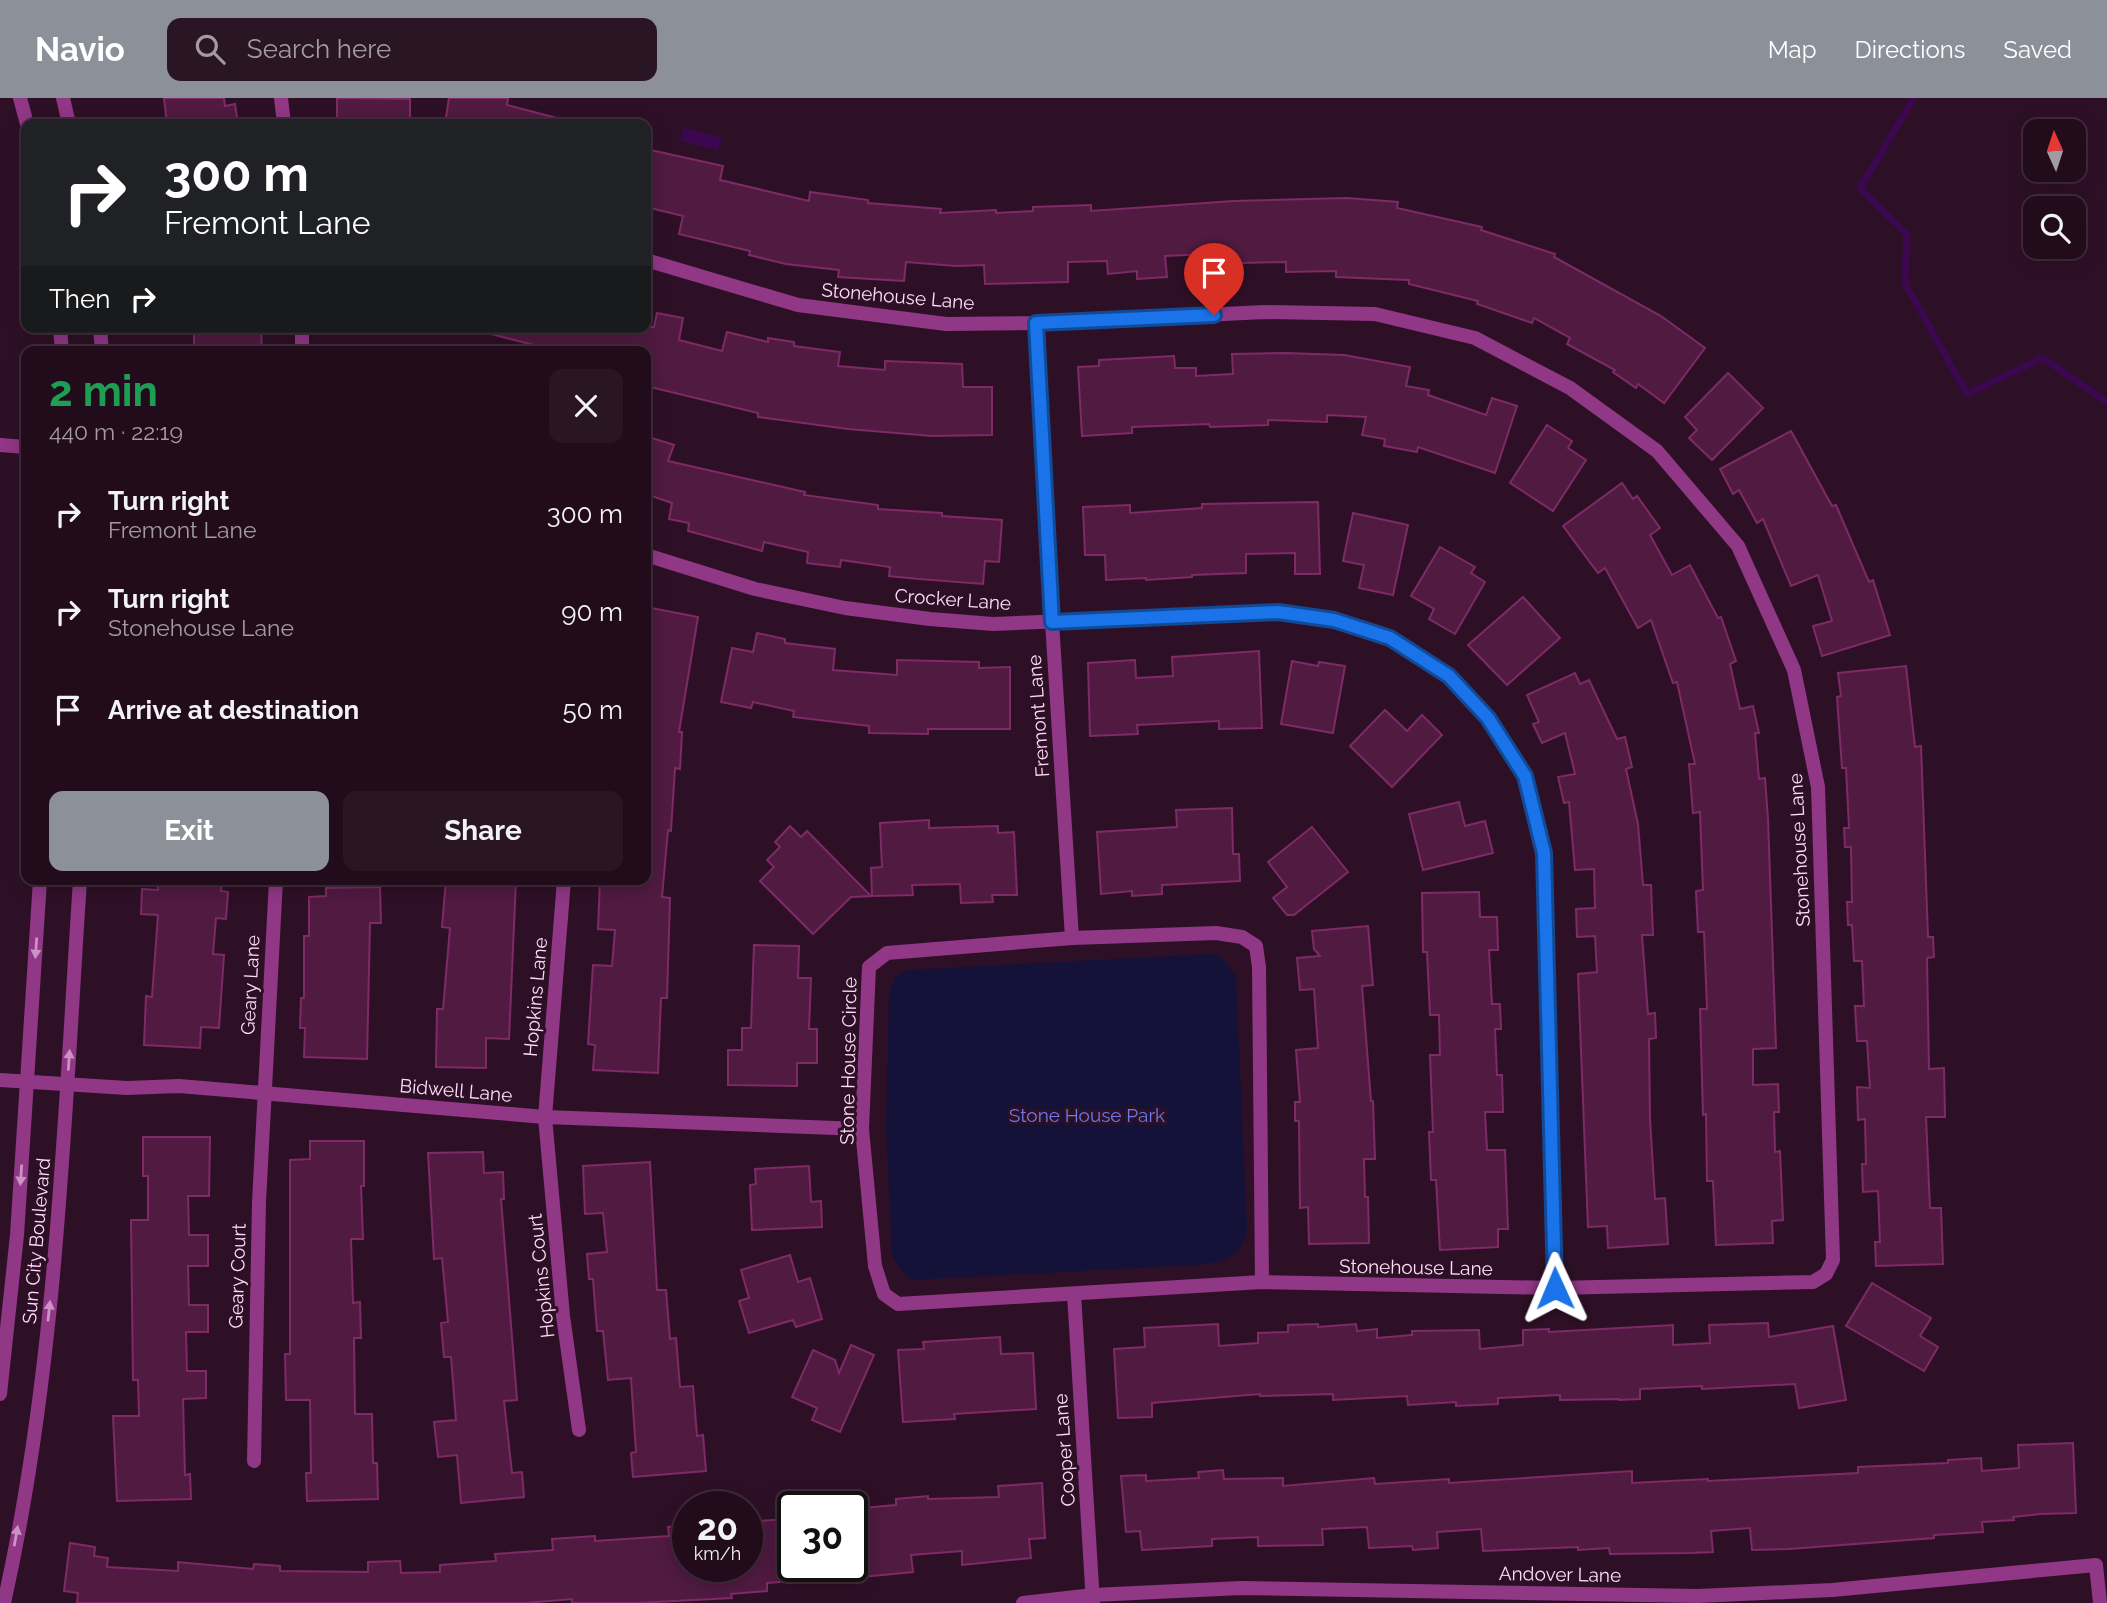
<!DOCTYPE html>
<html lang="en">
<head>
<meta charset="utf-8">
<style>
  :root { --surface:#220c1c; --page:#2a1525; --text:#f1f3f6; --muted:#a29ba3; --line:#3f2c3b; --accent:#8c9099 }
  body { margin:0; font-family:Raleway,sans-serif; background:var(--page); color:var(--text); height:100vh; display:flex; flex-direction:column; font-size:26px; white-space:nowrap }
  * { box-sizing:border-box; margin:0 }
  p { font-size:23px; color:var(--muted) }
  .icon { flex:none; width:38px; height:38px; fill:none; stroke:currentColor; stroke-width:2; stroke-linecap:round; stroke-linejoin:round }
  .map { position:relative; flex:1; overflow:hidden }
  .sheet { position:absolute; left:21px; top:248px; width:630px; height:539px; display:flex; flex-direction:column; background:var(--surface); border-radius:14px; box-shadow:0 4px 18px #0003,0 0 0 2px var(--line) }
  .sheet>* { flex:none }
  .guide { position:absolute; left:21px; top:21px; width:630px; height:214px; border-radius:14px; box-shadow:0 4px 18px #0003,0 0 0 2px var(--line); background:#202124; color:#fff; overflow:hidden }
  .needle { width:46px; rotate:357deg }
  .buttons { position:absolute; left:2023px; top:21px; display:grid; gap:14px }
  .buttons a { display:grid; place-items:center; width:63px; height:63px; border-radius:14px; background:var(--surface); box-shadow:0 4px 18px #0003,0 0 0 2px var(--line); font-size:35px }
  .speed { position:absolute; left:672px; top:1393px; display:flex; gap:14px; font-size:35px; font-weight:700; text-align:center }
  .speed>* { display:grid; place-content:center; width:91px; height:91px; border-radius:50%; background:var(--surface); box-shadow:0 4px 18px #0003,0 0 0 2px var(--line); line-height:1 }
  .speed small { font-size:18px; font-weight:400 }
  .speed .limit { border:4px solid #111; border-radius:10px; background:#fff; color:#111 }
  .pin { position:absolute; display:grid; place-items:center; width:60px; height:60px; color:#fff; margin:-72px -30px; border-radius:50% 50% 50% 0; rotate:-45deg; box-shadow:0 0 7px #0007 }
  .pin .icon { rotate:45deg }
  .me { position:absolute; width:77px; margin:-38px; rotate:359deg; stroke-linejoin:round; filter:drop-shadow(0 0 5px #0008) }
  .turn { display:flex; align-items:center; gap:24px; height:147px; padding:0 28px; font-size:32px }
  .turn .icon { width:91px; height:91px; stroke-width:2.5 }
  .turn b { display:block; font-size:49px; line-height:60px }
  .then { display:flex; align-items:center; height:66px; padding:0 28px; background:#0003; gap:14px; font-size:26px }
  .round { display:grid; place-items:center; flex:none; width:74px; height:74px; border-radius:14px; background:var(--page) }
  .headline { display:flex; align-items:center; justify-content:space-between; height:119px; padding:0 28px }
  h1 { font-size:42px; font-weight:700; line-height:52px; color:#1e9e55 }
  .primary-button { display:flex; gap:14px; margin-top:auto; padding:14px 28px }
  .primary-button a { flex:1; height:80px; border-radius:14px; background:var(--accent); color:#fff; font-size:28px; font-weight:700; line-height:80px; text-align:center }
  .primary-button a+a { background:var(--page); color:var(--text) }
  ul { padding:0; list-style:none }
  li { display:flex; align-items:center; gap:21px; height:98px; padding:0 28px }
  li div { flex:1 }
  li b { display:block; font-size:26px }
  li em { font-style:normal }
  header { display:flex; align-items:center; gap:42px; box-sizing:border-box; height:98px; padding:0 35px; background:var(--accent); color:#fff }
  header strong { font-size:33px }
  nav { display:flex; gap:38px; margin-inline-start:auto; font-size:24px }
  .search { width:490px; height:63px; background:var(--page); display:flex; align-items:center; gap:18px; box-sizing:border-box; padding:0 24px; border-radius:14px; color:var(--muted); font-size:26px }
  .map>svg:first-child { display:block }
  .green { fill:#141238 }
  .water { fill:#3b074f }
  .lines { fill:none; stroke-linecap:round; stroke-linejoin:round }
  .stream { stroke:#3b074f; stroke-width:7 }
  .building { fill:#501a41; stroke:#7e2a67; stroke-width:2 }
  .minor { stroke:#903786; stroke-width:14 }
  .tertiary { stroke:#903786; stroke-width:14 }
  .oneway { fill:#cd92c5 }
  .route-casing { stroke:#114b97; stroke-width:18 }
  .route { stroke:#1a73e8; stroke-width:12 }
  .labels { text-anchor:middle; stroke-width:6; stroke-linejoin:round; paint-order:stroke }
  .street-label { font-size:19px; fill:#ffdcf8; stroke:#2e1026 }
  .park-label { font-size:19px; fill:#667deb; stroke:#2e1026 }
</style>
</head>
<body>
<header>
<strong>Navio</strong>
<div class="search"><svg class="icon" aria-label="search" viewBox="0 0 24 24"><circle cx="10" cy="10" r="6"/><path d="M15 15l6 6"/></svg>Search here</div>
<nav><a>Map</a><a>Directions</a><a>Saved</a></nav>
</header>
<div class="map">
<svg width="2107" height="1505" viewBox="0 0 2107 1505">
  <rect width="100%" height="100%" fill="#2e1026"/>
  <path class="green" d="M1214 856 1225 863 1236 878 1247 1131C1243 1162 1220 1164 1194 1167L912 1182 901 1172 892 1157 886 1027 889 896 894 880 906 872Z"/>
  <path class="water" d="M684 29 722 40 718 53 680 42Z"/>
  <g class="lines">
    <path class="stream" d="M1914 0 1860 90 1907 136 1905 185 1967 296 2043 260 2107 304"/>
  </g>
  <g class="building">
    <path d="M164 0H224L225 8 235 6 238 26H167Z"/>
    <path d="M337 0 410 1V26H337Z"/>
    <path d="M449 0H508L507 7 557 20 556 26H445Z"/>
    <path d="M646 51 723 68 720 82 809 103 810 94 868 102V105L941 111 940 115 996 112V115L1033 113V109L1091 107V113L1234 103 1347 100 1398 104 1397 110 1482 129 1481 132 1555 156 1554 159 1661 218 1705 250 1664 305 1638 286 1636 290 1613 274 1615 272 1567 246 1570 240 1534 220 1532 225 1477 206 1478 203 1409 186V182L1336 179V173L1286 174V164L1240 165 1241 175 1208 177 1207 156 1165 158 1167 179 1137 181V173L1108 176 1107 163 1068 164V184L985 186 984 167 956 168 906 164 904 183 838 179 839 172 786 166 749 157 750 153 679 136 683 118 646 109Z"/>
    <path d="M657 215 683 220 679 242 722 253 727 234 768 244V240L794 244V248L840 254 838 268 885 272V263L962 266 963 289H992V337L932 338 848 331 758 319V315L646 288V254H561L491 236 492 229H654Z"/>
    <path d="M194 229H261L262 254H194Z"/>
    <path d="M1286 255 1344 257 1410 269 1406 288 1429 292 1428 297 1486 317 1492 300 1517 308 1495 375 1418 349 1417 354 1384 348 1385 341 1362 337 1366 319 1327 317V324L1268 322V327L1210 329 1209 326 1132 329V335L1082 338 1078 269 1099 268V262L1174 258 1175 270H1196V278L1233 276 1232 256Z"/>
    <path d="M1728 275 1763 310 1712 362 1689 340 1697 332 1685 319Z"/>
    <path d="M1547 327 1572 343 1568 350 1586 362 1553 413 1510 385Z"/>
    <path d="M1791 333 1832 408 1836 407 1869 484 1873 482 1890 537 1822 558 1813 528 1832 523 1818 477 1791 488 1763 421 1757 425 1739 392 1733 396 1720 371Z"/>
    <path d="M652 340 674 347 668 363 805 394 804 397 878 407V411L942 415V418L1002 422 999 464 985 463 983 486 919 481 889 478 890 469 841 462 840 469 807 465 808 454 764 444 762 453 688 433 689 425 669 421 672 405 646 396V346L650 347Z"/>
    <path d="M1622 385 1633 401 1637 398 1660 430 1650 437 1672 477 1690 467 1718 520 1721 519 1736 563 1730 566 1740 611 1753 608 1759 635H1755L1759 681 1765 680 1768 721 1776 950 1753 951V987L1778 986 1779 1014H1774L1775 1054 1780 1053 1783 1122 1772 1123 1773 1145 1716 1147 1713 1083H1707L1706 1016 1703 1017 1700 911H1707L1704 834H1698L1696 793 1703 792 1700 714 1693 715 1689 666H1695L1677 584 1673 585 1651 522 1638 530 1605 470 1598 475 1563 428Z"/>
    <path d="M1318 404 1320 476H1295V455L1246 456V475L1192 477V479L1146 482V480L1106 482 1105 457H1085L1083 409 1130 407V415L1202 410V406Z"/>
    <path d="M1353 415 1408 427 1393 497 1359 490 1364 467 1343 463Z"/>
    <path d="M1440 449 1475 469 1471 475 1485 484 1455 536 1429 521 1434 511 1411 498Z"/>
    <path d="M1523 499 1560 540 1507 587 1468 547Z"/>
    <path d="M646 509 698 519 679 634H682L680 671 675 670 671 733 668 732 662 799 670 800 667 900H661L658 975 593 972 595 947 588 946 593 867 612 868 615 832 598 831 600 782H646Z"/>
    <path d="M757 535 785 541V545L835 551 833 572 897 577V562L979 564V570L1010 569V631H928V636L869 635V628L793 619 794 613 753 604 751 610 721 604 732 550 753 554Z"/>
    <path d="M1259 553 1262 630 1219 631V623L1137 627 1138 636 1090 638 1088 565 1135 562 1136 580 1173 578 1172 559Z"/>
    <path d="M1292 563 1318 568 1319 564 1345 568 1333 635 1281 626Z"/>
    <path d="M1906 568 1915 649 1921 648 1928 839H1933L1934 859 1927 860 1929 971 1944 970 1945 1019H1926L1930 1110H1941L1943 1166 1876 1168 1875 1144H1880L1878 1093 1863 1094 1862 1066H1866L1865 1021 1858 1022 1857 989 1870 990 1867 943H1857L1855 908H1864L1862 863H1854L1852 827H1848L1847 804H1852L1851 749H1845L1844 730H1849L1846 670H1842L1837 599 1841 598 1838 575Z"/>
    <path d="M1575 575 1580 586 1589 582 1617 641 1625 639 1632 669 1626 671 1638 726 1643 787H1651L1653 837H1642L1648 916 1655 915 1656 940 1649 941 1650 1021 1655 1101 1665 1100 1668 1146 1608 1150 1607 1128 1588 1129 1578 876 1597 874 1595 838 1577 839 1576 811 1595 810 1594 771 1575 772 1569 704 1564 705 1558 679 1575 676 1565 635 1542 645 1533 626 1539 624 1527 597Z"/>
    <path d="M1385 612 1407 633 1422 617 1442 637 1392 689 1350 648Z"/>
    <path d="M1459 704 1465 728 1485 723 1493 755 1423 772 1409 716Z"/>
    <path d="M1232 710 1233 756H1239L1240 783 1162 787V796L1132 798V793L1101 796 1097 734 1177 729 1176 712Z"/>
    <path d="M929 722V730L998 728V735L1014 734 1017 797H992L993 804 961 805 960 786 912 787 913 797 872 798 871 770 882 769 880 725Z"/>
    <path d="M790 728 801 739 807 733 871 798 851 799 813 836 760 783 774 769 767 762 780 749 775 744Z"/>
    <path d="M1312 729 1348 774 1294 817H1287L1273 800 1287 789 1268 764Z"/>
    <path d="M158 782H222L221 793 228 794 226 821 216 820 213 856 224 857 219 930 201 929 200 950 144 947 146 898 152 899 158 817 141 816 142 791 158 792Z"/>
    <path d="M446 782H516L509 941 486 940V970L436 969 437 911H443L450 830 442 829Z"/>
    <path d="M380 789 381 825H370L367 961 304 959 305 930H300L301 900H304V838H309V799L326 798V790Z"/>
    <path d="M1479 794 1480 819H1497L1498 852H1489L1492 906H1500L1501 931H1495L1497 977H1502L1503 1014H1485L1487 1052H1505L1508 1131H1498V1149L1440 1152 1436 1082H1431L1429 1034H1433L1430 957H1440L1439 917H1430L1427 854H1423L1422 795Z"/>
    <path d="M1368 828 1373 887 1362 888 1371 1003H1373L1375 1061H1364L1365 1099H1368L1369 1145 1309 1146 1308 1109 1300 1110 1299 1023H1295V1004H1300L1296 952 1318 950 1314 891 1300 892 1297 860 1320 858 1314 851 1312 833Z"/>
    <path d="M754 847 799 848 798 880H811L809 931H817V965H797V988L728 987V952H742V930H751Z"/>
    <path d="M143 1039H210L209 1098H188L189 1137H208V1168H188L189 1207H208V1234H186L187 1273H206V1300L183 1301 185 1377 190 1376 191 1401 117 1403 113 1318H139L138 1282H133L131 1122H148V1078H143Z"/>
    <path d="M310 1043H364V1088H361L363 1141H351L353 1205 360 1204 361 1240H354L355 1316H372L373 1365H377L378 1401 307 1403 306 1375H311L310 1302H286L285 1256H290V1062L310 1061Z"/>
    <path d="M483 1054 484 1075 503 1074 504 1101H501L517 1302 504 1303 512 1375 522 1374 524 1399 461 1405 457 1357 438 1359 434 1324 456 1322 451 1259H444L441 1225 448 1224 442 1160 434 1161 428 1055Z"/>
    <path d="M650 1064 657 1192H666L670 1241 676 1240 680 1289 693 1288 697 1338 703 1337 706 1373 633 1379 631 1355 636 1354 631 1280 608 1282 603 1233H597L593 1181H589L587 1156 607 1154 603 1115 585 1116 583 1068Z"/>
    <path d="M809 1068 811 1104 821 1103 822 1129 752 1132 750 1087 756 1086 755 1071Z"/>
    <path d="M790 1157 798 1184 810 1180 822 1221 796 1229 793 1222 749 1235 739 1203 749 1200 741 1172Z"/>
    <path d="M1872 1185 1931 1220 1920 1238 1938 1249 1924 1273 1846 1228Z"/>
    <path d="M1768 1225 1769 1239 1833 1228 1846 1302 1799 1310 1795 1286 1702 1291V1288L1640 1291V1301L1619 1302V1301L1560 1302V1297L1498 1300V1306L1456 1308V1304L1408 1307 1407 1298 1333 1302V1296L1260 1298V1296L1152 1305V1319L1118 1320 1114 1251 1145 1249 1144 1230 1218 1226 1219 1248 1258 1245V1235L1288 1234V1227L1318 1226V1229L1356 1226 1357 1233 1377 1231V1240L1412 1237V1233L1479 1232 1480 1251 1523 1247V1232L1549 1231V1234L1673 1227V1247L1710 1245 1709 1227Z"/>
    <path d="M1000 1239 1001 1256 1033 1255 1036 1311 954 1316 955 1321 903 1324 898 1252 924 1251 923 1244Z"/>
    <path d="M851 1247 874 1257 840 1334 812 1322 817 1310 792 1299 813 1252 835 1262 839 1275Z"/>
    <path d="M2073 1345 2076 1415 2040 1416 2013 1419 2014 1422 1982 1424 1983 1434 1934 1437V1440L1789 1451 1752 1452 1750 1430 1711 1433 1713 1454 1689 1455 1610 1456 1609 1450 1578 1452V1449L1483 1453 1481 1431 1437 1434 1438 1450 1413 1452 1412 1448 1369 1450 1367 1429 1322 1431 1323 1447 1258 1448V1439L1212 1441V1448L1142 1452 1140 1433 1126 1434 1121 1378 1146 1377V1383L1199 1380 1198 1374 1223 1372 1224 1381 1283 1380V1388L1374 1380 1375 1386 1449 1381V1385L1632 1373V1385L1708 1381V1383L1858 1375V1369L1948 1365V1362L1981 1360 1982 1373 2019 1370 2018 1347Z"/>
    <path d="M1042 1385 1045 1440 1029 1441 1031 1460 962 1467V1453L911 1457 913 1474 852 1480V1411L896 1407V1401L928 1398V1401L999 1399 998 1388Z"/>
    <path d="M786 1421V1430H793V1483L767 1485V1493L731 1496 732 1500 636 1505H572V1501L525 1505H77L78 1495 64 1493 70 1445 95 1449 94 1458 108 1460 107 1469 178 1473V1464L253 1471 254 1466 280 1468V1473L368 1474V1464L400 1463 401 1475 440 1474V1467L496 1463 495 1456 553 1452 552 1441 595 1438V1443L669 1438 668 1429 688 1428V1468H747V1424Z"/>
  </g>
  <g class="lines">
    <g class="minor">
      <path d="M281 0 284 26"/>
      <path d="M646 162 798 207 946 226 1036 225 1265 214 1375 216 1475 240 1570 290 1657 353 1738 448 1794 572 1818 689 1833 1162 1826 1176 1813 1184 1555 1190 1262 1184 898 1206 884 1196 875 1168 862 1031 869 869 887 855 1072 840 1216 835 1242 839 1256 848 1259 869 1262 1184"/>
      <path d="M1036 225 1052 524 1072 840"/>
      <path d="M302 254V229"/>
      <path d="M0 347 26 349"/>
      <path d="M646 457 755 491 845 510 930 521 993 526 1277 514 1334 522 1390 540 1449 578 1487 620 1525 678 1544 755 1555 1190"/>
      <path d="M564 782 545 1019 563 1218 579 1332"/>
      <path d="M0 982 127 990 179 988 545 1019 862 1031"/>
      <path d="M1074 1196 1093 1505"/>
      <path d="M254 1363 259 1104 276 782"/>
      <path d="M1023 1505 1093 1497 1241 1490 1698 1498 1832 1492 2096 1467 2100 1505"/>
    </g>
    <g class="tertiary">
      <path d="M20 0 27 26"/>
      <path d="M63 0 69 26"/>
      <path d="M60 229 62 254"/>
      <path d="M100 229 102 254"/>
      <path d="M0 1296 17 1137 40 782"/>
      <path d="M4 1505C57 1268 64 1023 80 782"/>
    </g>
  </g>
  <defs><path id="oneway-solid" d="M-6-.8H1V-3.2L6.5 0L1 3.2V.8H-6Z" transform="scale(1.75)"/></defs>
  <g class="oneway">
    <use href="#oneway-solid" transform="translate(36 850) rotate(94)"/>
    <use href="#oneway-solid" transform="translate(69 962) rotate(-86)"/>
    <use href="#oneway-solid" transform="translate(21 1077) rotate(94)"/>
    <use href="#oneway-solid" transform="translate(49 1213) rotate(-84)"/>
    <use href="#oneway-solid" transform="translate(16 1438) rotate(-80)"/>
  </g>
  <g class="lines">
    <defs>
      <path id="route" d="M1214 217 1036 225 1052 524 1278 514 1334 522 1390 540 1449 578 1488 620 1525 678 1544 755 1555 1190"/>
    </defs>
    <use href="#route" class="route-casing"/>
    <use href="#route" class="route"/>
  </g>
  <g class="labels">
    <g class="street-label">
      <text transform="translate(898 198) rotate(5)" y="7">Stonehouse Lane</text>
      <text transform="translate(953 501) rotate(4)" y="7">Crocker Lane</text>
      <text transform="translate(1038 618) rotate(-94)" y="7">Fremont Lane</text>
      <text transform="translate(1799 752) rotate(-93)" y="7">Stonehouse Lane</text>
      <text transform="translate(250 887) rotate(-87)" y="7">Geary Lane</text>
      <text transform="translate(535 899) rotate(-85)" y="7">Hopkins Lane</text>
      <text transform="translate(848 963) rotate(-89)" y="7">Stone House Circle</text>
      <text transform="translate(456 992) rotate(5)" y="7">Bidwell Lane</text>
      <text transform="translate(36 1143) rotate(-85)" y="7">Sun City Boulevard</text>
      <text transform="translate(1416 1169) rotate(1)" y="7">Stonehouse Lane</text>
      <text transform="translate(237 1178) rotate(-88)" y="7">Geary Court</text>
      <text transform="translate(541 1178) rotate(-96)" y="7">Hopkins Court</text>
      <text transform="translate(1064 1352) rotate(-94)" y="7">Cooper Lane</text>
      <text transform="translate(1560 1476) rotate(1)" y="7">Andover Lane</text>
    </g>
    <g class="park-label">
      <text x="1087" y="1024">Stone House Park</text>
    </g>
  </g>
</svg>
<div class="buttons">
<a><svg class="needle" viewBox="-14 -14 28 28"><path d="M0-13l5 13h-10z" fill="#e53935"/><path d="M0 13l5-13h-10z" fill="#a29ba3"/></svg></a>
<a><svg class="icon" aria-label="search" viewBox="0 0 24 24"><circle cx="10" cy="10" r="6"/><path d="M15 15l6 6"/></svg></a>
</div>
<div class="speed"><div>20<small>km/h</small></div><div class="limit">30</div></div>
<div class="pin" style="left:1214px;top:217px;background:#d93025"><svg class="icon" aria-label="arrive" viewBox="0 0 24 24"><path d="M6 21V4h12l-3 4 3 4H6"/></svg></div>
<svg class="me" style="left:1555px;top:1190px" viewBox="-20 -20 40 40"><path d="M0-17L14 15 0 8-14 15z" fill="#1a73e8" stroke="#fff" stroke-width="4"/></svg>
<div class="guide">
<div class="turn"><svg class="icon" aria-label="right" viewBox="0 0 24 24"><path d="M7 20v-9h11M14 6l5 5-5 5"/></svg><div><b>300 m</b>Fremont Lane</div></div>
<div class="then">Then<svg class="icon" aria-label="right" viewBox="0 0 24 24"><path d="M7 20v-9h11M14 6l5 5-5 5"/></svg></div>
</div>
<section class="sheet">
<div class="headline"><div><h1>2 min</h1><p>440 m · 22:19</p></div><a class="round"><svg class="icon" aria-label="close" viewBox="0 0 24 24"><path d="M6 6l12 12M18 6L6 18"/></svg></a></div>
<ul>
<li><svg class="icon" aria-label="right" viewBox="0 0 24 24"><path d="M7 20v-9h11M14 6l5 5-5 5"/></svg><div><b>Turn right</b><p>Fremont Lane</p></div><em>300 m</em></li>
<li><svg class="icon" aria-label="right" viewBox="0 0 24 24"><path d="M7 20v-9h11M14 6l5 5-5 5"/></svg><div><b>Turn right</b><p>Stonehouse Lane</p></div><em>90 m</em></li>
<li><svg class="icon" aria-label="arrive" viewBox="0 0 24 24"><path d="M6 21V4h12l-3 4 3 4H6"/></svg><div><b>Arrive at destination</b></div><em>50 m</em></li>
</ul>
<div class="primary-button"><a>Exit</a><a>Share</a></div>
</section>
</div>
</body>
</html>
